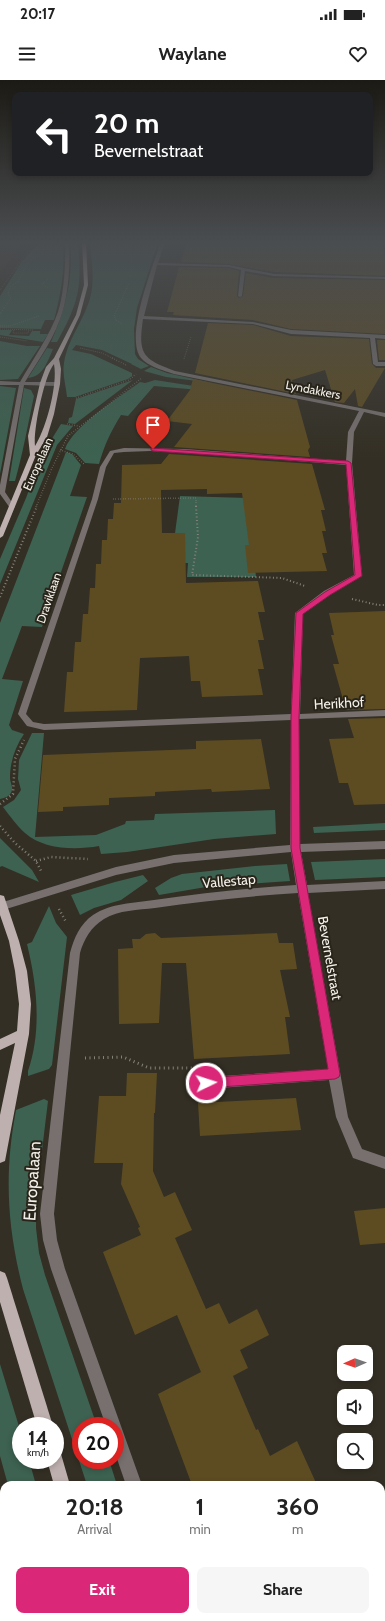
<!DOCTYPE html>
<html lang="en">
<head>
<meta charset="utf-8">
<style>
  :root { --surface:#fff; --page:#f6f6f6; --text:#222; --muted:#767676; --accent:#db2777 }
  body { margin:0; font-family:Cabin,sans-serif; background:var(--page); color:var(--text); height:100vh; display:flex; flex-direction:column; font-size:15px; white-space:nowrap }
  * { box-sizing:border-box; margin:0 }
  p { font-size:13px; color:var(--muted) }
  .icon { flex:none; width:22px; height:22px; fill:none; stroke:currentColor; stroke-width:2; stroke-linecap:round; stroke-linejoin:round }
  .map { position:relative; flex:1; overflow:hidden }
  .side { position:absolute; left:0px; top:1401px; width:385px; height:140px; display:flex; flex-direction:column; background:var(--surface); border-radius:12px 12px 0 0; box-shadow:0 2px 6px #0003 }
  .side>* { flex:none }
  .banner { position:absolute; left:12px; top:12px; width:361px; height:84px; border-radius:8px; box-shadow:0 2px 6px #0003; background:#202124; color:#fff; overflow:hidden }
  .needle { width:26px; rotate:268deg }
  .buttons { position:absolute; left:337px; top:1265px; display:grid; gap:8px }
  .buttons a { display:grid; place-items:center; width:36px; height:36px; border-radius:8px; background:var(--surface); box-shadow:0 2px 6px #0003; font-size:20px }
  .speed { position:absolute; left:12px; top:1337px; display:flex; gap:8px; font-size:20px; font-weight:700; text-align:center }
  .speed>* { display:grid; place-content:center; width:52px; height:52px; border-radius:50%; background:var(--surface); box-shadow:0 2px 6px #0003; line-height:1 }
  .speed small { font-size:10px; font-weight:400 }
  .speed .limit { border:6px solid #d22; background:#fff; color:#111 }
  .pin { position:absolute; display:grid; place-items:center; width:34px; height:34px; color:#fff; margin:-41px -17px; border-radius:50% 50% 50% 0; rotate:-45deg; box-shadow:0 0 4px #0007 }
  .pin .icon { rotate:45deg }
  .me { position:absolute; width:44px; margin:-22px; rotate:86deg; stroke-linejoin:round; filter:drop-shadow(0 0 3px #0008) }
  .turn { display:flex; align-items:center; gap:14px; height:84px; padding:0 16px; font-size:18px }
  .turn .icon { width:52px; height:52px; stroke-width:2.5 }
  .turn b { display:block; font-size:28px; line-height:34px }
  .eta { display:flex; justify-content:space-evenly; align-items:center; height:68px; text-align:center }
  .eta b { font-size:24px; font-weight:800; line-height:28px }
  .primary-button { display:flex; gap:8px; margin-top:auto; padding:8px 16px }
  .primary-button a { flex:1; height:46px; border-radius:8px; background:var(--accent); color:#fff; font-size:16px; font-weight:800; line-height:46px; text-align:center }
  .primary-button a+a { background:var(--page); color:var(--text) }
  .status { display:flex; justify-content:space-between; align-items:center; height:28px; padding:0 20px; background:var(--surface); direction:ltr }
  .status svg { height:11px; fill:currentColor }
  header { display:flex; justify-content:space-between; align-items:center; height:52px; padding:0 16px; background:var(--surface); font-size:18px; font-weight:800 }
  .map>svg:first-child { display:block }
  .built { fill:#3d3625 }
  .green { fill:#3d6251 }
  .building { fill:#5d4c22 }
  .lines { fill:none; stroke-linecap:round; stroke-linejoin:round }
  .path-far4 { stroke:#858279; stroke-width:1; stroke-dasharray:0.5 1.5; stroke-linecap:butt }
  .path-far3 { stroke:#858279; stroke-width:1.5; stroke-dasharray:0.5 2; stroke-linecap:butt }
  .path-far2 { stroke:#858279; stroke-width:2; stroke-dasharray:1 2.5; stroke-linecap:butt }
  .path-far1 { stroke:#858279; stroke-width:2.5; stroke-dasharray:1 3; stroke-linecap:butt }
  .path { stroke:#858279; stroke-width:3; stroke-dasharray:1 3.5; stroke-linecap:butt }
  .minor { fill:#77706f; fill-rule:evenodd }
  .major { fill:#beb0ae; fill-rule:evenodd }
  .route { fill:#db2777; stroke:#8e194d }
  .labels { text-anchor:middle; stroke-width:4; stroke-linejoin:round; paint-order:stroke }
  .far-street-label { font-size:12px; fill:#f4f1ea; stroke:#29251b }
  .street-label { font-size:14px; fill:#f4f1ea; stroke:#29251b }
  .near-street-label { font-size:17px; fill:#f4f1ea; stroke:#29251b }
</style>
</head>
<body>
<div class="status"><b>20:17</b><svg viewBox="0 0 49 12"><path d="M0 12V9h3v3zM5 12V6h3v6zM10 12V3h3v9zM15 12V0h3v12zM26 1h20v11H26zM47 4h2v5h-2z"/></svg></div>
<header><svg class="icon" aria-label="menu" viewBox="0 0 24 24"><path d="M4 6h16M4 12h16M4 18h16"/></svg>Waylane<svg class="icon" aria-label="heart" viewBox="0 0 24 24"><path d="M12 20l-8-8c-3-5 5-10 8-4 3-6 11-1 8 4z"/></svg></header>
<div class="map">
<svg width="385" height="1541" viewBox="0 0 385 1541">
  <rect width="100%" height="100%" fill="#332f24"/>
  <path class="built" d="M0 162H24L0 193Z"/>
  <g class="green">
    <path d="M39 162H63C65 189 61 214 54 240H45L41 249 0 248V216L21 183Z"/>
    <path d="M70 162H78C82 208 79 222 57 262H51C65 231 74 196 70 162Z"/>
    <path d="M90 162H158L137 228 134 249 135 274 138 279 149 286 141 289 131 284H132L102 270 76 265 72 270 91 274 132 293V296L128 299 75 317H67C66 306 62 294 64 283 68 256 89 235 92 208 94 193 91 177 90 162Z"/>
    <path d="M0 250H12L9 255 29 256 32 251H40V254H48L43 262 0 255Z"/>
    <path d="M0 261 27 266H40L18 299 0 300Z"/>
    <path d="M47 268 53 269C47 282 44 296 28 298Z"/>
    <path d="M151 287 167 293 212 303 166 297 144 291Z"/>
    <path d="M133 300 75 344 68 343 69 338 72 337 76 319Z"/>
    <path d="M155 300 213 309 211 311 154 306 128 336 121 335C111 351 104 366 99 384L85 383 76 373 65 369C73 346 120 317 140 302L145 303Z"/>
    <path d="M0 306 16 308 0 394Z"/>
    <path d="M24 308 31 310 34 316C28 344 23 373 15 401H9Z"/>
    <path d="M61 344 73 346 57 365 0 504V479L26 418 42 375Z"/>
    <path d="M66 372 72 374 81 385 70 416 87 417 42 547 22 546 2 599 23 601 9 645 12 650 24 654C15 667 10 682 10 698 10 702 13 707 12 710 11 716 5 718 0 719V543Z"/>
    <path d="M180 416 248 418 256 497H187L188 483H171Z"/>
    <path d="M32 653H44L35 757 96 755 125 744 126 741 154 740 155 734 275 730 276 754 214 759 127 772 101 774 99 766C76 770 44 770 25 753 17 746 10 736 3 727L14 720 21 710 18 699 19 680Z"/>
    <path d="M385 743V750L314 753 313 747Z"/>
    <path d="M0 758 32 790 39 802 2 786 0 787Z"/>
    <path d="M385 779V797L315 800 311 782Z"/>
    <path d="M287 784 290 801 206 807 159 815 155 808 171 798 182 794 255 786Z"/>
    <path d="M143 795 148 801 121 820 94 828 80 835 71 815 115 802Z"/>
    <path d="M49 826 56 843 67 857 52 985 49 989 28 996V991C42 950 37 905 27 864L32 862Z"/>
    <path d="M44 1019 48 1021 36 1120V1148L39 1173 45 1195 97 1346H81V1380H109L117 1405H87L23 1209C7 1147 4 1093 16 1030Z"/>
    <path d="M0 1284 21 1353V1380H29L36 1405H8L0 1376Z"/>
  </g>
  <g class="building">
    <path d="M187 162H382L385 176V196L274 192 229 184 181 182Z"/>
    <path d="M179 187 229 188 239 191 237 216 239 218 243 216 246 193 274 198 385 200V254L291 249 253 240 173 235 174 232H167Z"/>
    <path d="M208 243 253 245 291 256 369 259 372 284 376 288H385L362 327 358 326 355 309 344 323 335 322 325 290 292 300 296 314 195 293Z"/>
    <path d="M377 260H385V280H379Z"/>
    <path d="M193 299 297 320 310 367 308 370 310 377 174 367 192 344 167 341 190 310Z"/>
    <path d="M169 374 312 384 325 430H321L326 451H322L327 473H322L327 491 248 493 245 465H249L242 413 207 414V409L161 410 162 453H185L186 503 258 501 265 532H258L264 560H258L264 589H258L263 615 202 617 200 601H191L189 576 140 578 137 630 64 632 67 592H73L75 562H81L83 534H88L90 508H95L96 484H101L102 460H107L108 439H113L114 423H121L122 385 161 384Z"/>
    <path d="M385 531V629L346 630 333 584H339L331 555H334L329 533Z"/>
    <path d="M385 638V724L354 725 348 703H339L329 659 354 658 348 639Z"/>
    <path d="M261 659 270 709 212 712 211 709 155 712V716L109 718V725L63 727V731L38 732 43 675 196 669V661Z"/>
    <path d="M155 853 161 858 277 853 279 863H293L297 889 280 890 290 937H285L290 974 194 979 186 883H162L159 943 119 944 118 869 133 868 132 859H140L146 854Z"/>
    <path d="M127 993H157L155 1033H154L153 1091 164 1117 175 1112 192 1150 175 1158 206 1229 219 1223 229 1244 257 1229 269 1255 240 1270 248 1288 233 1296 256 1350 258 1349 270 1376 297 1361 317 1405H192L158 1314 201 1292 177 1235 135 1255 103 1172 141 1155 138 1148 140 1147 121 1104 123 1083H94L99 1016H126Z"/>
    <path d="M296 1018 301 1050 200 1056 198 1023Z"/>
    <path d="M385 1128V1163L360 1165 354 1131Z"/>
  </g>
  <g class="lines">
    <g class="path-far4">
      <path d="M125 162 132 180 131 197"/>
      <path d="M32 165 49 178"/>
      <path d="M48 199 42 204 48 208"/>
      <path d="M0 210 35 162"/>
      <path d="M0 234 11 218 8 214 10 207 19 201 25 187 32 179 41 174"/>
      <path d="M122 244 116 240 114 236 129 203"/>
      <path d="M0 246H10L39 236"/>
      <path d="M0 249 33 250"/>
      <path d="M14 250 13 253H28L29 250"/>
      <path d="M0 257 27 261"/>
      <path d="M80 268 102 273 114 279"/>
      <path d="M184 279 191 257"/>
    </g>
    <g class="path-far3">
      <path d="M112 278 126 285"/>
      <path d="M76 318 129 300 136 294"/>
      <path d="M67 344 78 346"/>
      <path d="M60 370 73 374 85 385"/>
      <path d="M113 419 196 418V427"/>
      <path d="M36 427 52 388 68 356 142 298"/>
    </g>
    <g class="path-far2">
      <path d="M196 426 198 457 192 495 282 498 305 506"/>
      <path d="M0 517 37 426"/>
      <path d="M352 519 378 525H385"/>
    </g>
    <g class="path-far1">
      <path d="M0 724 13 714 15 679 24 660"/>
      <path d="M0 746 15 763 36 781 42 793"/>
      <path d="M36 781 51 777 88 779"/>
      <path d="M59 829 66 842"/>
    </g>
    <path class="path" d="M85 978 123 977 149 988H193"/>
    <g class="minor">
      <path d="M65 162H69C70 184 69 209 63 230 56 256 39 279 25 302H57L60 304 57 306 24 305 5 412 15 427 12 429 10 428 0 414V405L19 305H0V301L20 302C33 279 49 257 58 232 64 214 66 181 65 162Z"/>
      <path d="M161 162H165L158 183 229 185 274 194 385 197V199L274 196 245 191 242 216 240 217 238 216 241 190 229 187 157 185 144 236 253 242 291 250 385 255V259L375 258 378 282H385V286H376L373 284 370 258 291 254 253 244 143 239C138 274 142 279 175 291L385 333V337L364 332 354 352 352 383 362 496 330 515 303 534 300 634 385 630V636L299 639 300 764 385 761V769L301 772 307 805 385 801V809L308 813 348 1037 362 1069 385 1077V1089L353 1078 336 1037 329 1000 206 1009 202 1007 200 1003 202 999 206 997 328 989 298 813C250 816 202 821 155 828 138 830 119 830 104 839 91 847 84 859 80 873L54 1134 57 1160 65 1189 142 1405H126L115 1373V1346H106L51 1189 43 1160 40 1134 70 873C74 858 80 844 93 835 111 823 134 823 154 820 202 813 249 808 296 805L291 772 174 783 116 795 3 830 0 829V823L116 787 174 775 290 765 291 640 44 650 27 646 18 634 92 419 100 387 110 371 124 368 184 369 346 381 348 352 359 331 174 294C163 290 145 286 139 275 127 251 152 188 161 162ZM150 371 224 375 346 385 354 495 324 511 295 533 291 634 44 644 33 642 26 634 98 419 106 387 114 373 124 372Z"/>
      <path d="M0 1432 4 1433V1463L0 1462Z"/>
      <path d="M4 1510V1528L0 1529V1511Z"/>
      <path d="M17 1537H35L36 1541H18Z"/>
      <path d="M172 1537H190L191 1541H173Z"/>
    </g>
    <g class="major">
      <path d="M82 162H86L88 205 80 235 59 279 61 289 60 304 54 334 47 357 36 375 3 456 0 458V448L30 375 28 356 40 303 46 287 54 278 76 235 84 205ZM54 284C58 305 46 349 35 366 33 351 44 296 54 284Z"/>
      <path d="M0 815 4 816 19 861 27 891 31 924 29 954 5 1081 0 1083V1035L15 963 0 970V959L17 951 19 924 15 891 9 861 0 835Z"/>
      <path d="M0 1191 5 1193 7 1198 53 1346H37L0 1222Z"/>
      <path d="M55 1372 61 1374 70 1405H54L47 1380H55Z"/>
      <path d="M93 1537H111L113 1541H95Z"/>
    </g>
  </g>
  <linearGradient id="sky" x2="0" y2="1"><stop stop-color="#1c1a14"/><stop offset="0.43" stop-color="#4a4d50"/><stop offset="1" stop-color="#4a4d50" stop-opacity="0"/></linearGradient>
  <rect width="385" height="378" fill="url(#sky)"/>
  <path class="route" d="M151 368 348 381 351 383 362 496 330 515 303 534 299 638 300 768 340 994 339 997 335 999 206 1008 202 1007 200 1003 202 1000 206 998 328 989 291 768V638L296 533 325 512 355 495 346 384 153 371 151 370Z"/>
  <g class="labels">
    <g class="far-street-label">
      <text transform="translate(313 310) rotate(11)" y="4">Lyndakkers</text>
      <text transform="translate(38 384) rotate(-66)" y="4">Europalaan</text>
      <text transform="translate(49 518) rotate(-71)" y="4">Draviklaan</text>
    </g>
    <g class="street-label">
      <text transform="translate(339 623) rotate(-3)" y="5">Herikhof</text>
      <text transform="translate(229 801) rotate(-5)" y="5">Vallestap</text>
      <text transform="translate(330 878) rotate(80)" y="5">Bevernelstraat</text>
    </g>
    <g class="near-street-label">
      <text transform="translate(32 1101) rotate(-86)" y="6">Europalaan</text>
    </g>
  </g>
</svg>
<div class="buttons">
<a><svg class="needle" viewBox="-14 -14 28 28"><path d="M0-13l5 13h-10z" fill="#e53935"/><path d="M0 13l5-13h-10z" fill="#767676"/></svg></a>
<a><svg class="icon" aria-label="sound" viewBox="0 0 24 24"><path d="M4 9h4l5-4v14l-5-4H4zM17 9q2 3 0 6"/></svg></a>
<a><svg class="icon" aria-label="search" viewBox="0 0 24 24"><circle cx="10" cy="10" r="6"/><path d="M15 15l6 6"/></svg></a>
</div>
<div class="speed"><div>14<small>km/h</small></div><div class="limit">20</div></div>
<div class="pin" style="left:153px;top:369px;background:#d93025"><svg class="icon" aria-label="arrive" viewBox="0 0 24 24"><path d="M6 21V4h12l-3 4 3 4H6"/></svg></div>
<svg class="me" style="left:206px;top:1003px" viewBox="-20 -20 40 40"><circle r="17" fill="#db2777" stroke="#fff" stroke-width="3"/><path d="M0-11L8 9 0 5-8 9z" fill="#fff"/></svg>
<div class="banner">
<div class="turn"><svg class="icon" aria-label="left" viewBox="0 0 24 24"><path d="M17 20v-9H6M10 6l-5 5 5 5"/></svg><div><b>20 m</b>Bevernelstraat</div></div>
</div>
<section class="side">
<div class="eta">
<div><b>20:18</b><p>Arrival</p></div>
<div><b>1</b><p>min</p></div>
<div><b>360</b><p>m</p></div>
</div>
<div class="primary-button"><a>Exit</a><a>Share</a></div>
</section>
</div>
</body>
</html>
